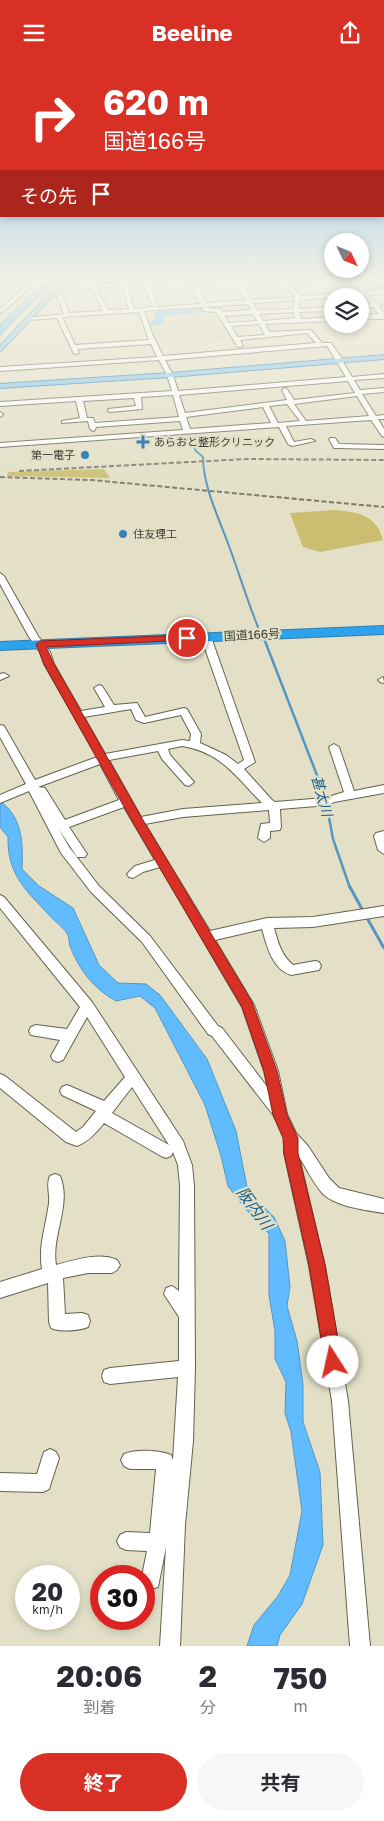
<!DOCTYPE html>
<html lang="ja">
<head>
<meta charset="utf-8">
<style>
  :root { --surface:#fff; --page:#f7f7f7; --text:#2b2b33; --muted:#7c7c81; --accent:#d93025 }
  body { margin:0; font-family:"Golos Text","Noto Sans JP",sans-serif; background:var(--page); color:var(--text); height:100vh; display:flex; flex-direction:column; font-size:19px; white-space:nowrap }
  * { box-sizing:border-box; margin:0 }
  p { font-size:16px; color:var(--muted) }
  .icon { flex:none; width:28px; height:28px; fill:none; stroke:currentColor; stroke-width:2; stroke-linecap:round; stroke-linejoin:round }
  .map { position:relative; height:1581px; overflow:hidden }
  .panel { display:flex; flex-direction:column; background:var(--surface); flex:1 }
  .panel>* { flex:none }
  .banner { position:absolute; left:0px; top:0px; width:385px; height:152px; box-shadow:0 2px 8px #0003; background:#d93025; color:#fff; overflow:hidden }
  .needle { width:32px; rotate:133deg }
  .fabs { position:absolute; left:324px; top:168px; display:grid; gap:10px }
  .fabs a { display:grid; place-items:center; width:45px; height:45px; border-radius:50%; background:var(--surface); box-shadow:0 2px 8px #0003; font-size:25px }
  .speed { position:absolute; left:15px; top:1500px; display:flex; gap:10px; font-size:25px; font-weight:700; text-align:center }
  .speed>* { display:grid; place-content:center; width:65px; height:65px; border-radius:50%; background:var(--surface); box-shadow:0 2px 8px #0003; line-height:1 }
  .speed small { font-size:12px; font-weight:400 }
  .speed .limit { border:8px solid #d22; background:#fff; color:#111 }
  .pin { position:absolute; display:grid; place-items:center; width:42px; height:42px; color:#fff; margin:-21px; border:2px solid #fff; border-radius:50%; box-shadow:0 1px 5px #0007 }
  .me { position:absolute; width:55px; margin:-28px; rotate:350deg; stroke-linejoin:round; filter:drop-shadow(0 0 4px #0008) }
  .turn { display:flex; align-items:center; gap:18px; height:105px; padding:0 20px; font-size:22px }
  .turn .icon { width:65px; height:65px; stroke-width:2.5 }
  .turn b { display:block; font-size:35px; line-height:42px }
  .then { display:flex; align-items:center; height:48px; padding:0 20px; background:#0003; gap:10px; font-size:19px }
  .eta { display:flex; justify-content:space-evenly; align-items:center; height:85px; text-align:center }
  .eta b { font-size:30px; font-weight:700; line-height:35px }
  .primary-button { display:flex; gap:10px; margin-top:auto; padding:10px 20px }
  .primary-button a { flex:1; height:58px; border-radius:30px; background:var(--accent); color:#fff; font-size:20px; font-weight:700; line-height:58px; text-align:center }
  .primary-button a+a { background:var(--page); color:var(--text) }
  header { display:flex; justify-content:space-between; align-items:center; height:65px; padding:0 20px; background:var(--accent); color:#fff; font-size:22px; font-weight:700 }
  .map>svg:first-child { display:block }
  .built { fill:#dad5b6 }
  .green { fill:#cbbe71 }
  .water { fill:#60bcfe; stroke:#5696c1 }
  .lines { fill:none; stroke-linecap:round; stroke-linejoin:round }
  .stream-far2 { stroke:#5696c1; stroke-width:2 }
  .stream-far1 { stroke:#5696c1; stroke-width:2.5 }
  .stream { stroke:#5696c1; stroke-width:3 }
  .river { fill:#60bcfe; fill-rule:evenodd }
  .minor-casing { stroke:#65624d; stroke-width:2 }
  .major-casing { stroke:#347fac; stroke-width:2 }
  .highway-casing { stroke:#347fac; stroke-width:2 }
  .minor { fill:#fff; fill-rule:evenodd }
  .major { fill:#82c7f4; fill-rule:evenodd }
  .highway { fill:#2ea2ed; fill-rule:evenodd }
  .rail { stroke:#7c7b6b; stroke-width:2; stroke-dasharray:5 2.5; stroke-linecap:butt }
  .route { fill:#d93025; stroke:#8d1f18 }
  .poi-dot { fill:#3882b5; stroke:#e3e0c7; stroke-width:2 }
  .labels { text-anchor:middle; stroke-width:4.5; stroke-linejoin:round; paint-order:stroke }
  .far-poi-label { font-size:11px; fill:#3e3d33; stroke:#e3e0c7; text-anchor:start }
  .street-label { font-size:12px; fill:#3e3d33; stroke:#e3e0c7 }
  .water-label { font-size:14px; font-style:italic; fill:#1a5c88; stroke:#e3e0c7 }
  .near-water-label { font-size:16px; font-style:italic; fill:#1a5c88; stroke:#e3e0c7 }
</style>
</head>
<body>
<header><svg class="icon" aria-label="menu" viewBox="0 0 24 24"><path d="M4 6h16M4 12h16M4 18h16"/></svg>Beeline<svg class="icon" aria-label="share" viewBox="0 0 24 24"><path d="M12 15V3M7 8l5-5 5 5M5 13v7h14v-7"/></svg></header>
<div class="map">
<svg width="384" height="1581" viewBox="0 0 384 1581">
  <rect width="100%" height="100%" fill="#e3e0c7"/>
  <path class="built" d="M204 245 217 246 229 269 234 274 159 280 149 259 162 258 159 249Z"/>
  <g class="green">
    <path d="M104 404 110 413 7 411 8 407Z"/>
    <path d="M336 445C359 447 377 451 383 475L320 487 303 482 290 448Z"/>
  </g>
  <g class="water">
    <path d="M54 212H64L26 243 0 271V259L30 230Z"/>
    <path d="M0 736C23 753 23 778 22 804L39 821 73 843 99 900 118 918 146 919 160 930 207 994 236 1066 248 1127 274 1152 285 1176 290 1222 287 1241 297 1276 303 1319V1357L320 1407 323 1480 302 1539 280 1570 277 1581H247L254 1560 278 1531 290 1510 302 1446 291 1367 285 1348 286 1317 275 1294V1266L269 1230V1169L243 1141 228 1121 221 1091 205 1040 155 943 140 931 116 936C94 924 79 905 70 881 69 878 69 873 68 870 65 864 57 858 52 853 28 827 7 811 8 772L0 762Z"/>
  </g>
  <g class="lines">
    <path class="stream-far2" d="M189 371 196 386 203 392C203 422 219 453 229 481 239 508 247 535 258 562"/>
    <path class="stream-far1" d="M265 576 325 731 333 774 350 823"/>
    <g class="stream">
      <path d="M350 822 363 846"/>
      <path d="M367 853 384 883"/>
    </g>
    <path class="river" d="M200 239H206L207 247 163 251V259L148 262 144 259 155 255V247L199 243Z"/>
    <defs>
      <g id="minor">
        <path d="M37 212H43L0 249V244Z"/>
        <path d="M99 212H105L97 219 188 213 187 212H238L251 235 295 232 278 212H284L301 231 361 227 349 212H355L367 227 384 225V229L369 230 376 239 383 240 379 242 384 248V254H360V250L379 249 373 242 360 244V240L371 239 364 230 300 235 299 244 332 242V246L299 247 301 254 332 252V256L265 259 270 267 311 265 322 278H331L344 296 343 297 352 312 384 309V313L354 315 360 325 384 323V327L362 329 376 351 384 350V354H378L384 364V372L382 371 371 355 286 361 294 377 311 374 315 376 292 381 288 379 279 362 0 382V378L183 365 180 356 96 362 95 365 93 366 90 364 88 356 62 358V356L80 353 76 336 0 341V337L172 326 167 310 159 295 0 306V302L157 292 151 279 77 284 79 288 74 289 57 253 29 255 26 253 64 249 55 227 58 225 61 227 69 248 103 246 92 223 65 225 62 223 90 220ZM233 214 237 220 198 222 195 216ZM189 217 200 239 158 242 150 219ZM144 220 153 242 134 244 127 221ZM122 221 129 244 108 245 97 223ZM238 223 246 235 206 238 199 225ZM295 235 293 244 257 245 253 238ZM248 239 251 245 222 247 220 244 208 243 207 242ZM202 242 204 246 216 247 238 282 243 281 240 275 307 268 316 278 163 291 153 271 144 246ZM139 247 149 275 75 280 62 252ZM294 247 295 253 263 256 259 249ZM253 249 257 256 229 258 224 251ZM259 259 265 270 238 272 231 261ZM327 281 346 312 178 326 173 310 165 295ZM348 316 355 328 294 335 287 324 285 323 282 325 287 335 185 348 179 330ZM173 330 179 352 95 358 93 353H87L83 336 134 333 136 341 108 344V346L110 347 142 344 141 332ZM357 331 369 351 306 356 294 339ZM287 339 300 356 278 358 269 341ZM263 342 271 358 190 364 186 352Z"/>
        <path d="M0 347 3 349 2 351 0 352Z"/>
        <path d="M331 373H335L339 379 384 380V384L337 383H334L329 374Z"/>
        <path d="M0 508 4 511 38 571 50 587 54 599 81 646 105 642 94 623 99 620 102 621 114 640 137 638 145 652 184 643 187 644 201 669 200 678 226 690 238 699 244 695 201 572 206 569 211 572 255 697 244 704 272 735 275 737 325 733 344 727 329 682 334 679 339 682 354 726 384 720V728L334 737 329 740 280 744 281 762 280 765 270 766V773L264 777 258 773 261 759 270 758 269 745 183 752 145 759 210 866 267 853 313 852 384 841V851L313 862 274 863C278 877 281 890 293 900L315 896 319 897 321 901 319 905 291 910C272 904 267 881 262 864L215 875 254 940 278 1006 287 1049 296 1068 308 1081 329 1113 339 1123 384 1134V1148C366 1145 337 1142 323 1129 313 1118 307 1104 299 1092L325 1201 348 1336 370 1581H350L332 1336 309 1201 284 1088V1073L274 1051 212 971 208 969 142 877 91 827 61 788 29 726 0 738V730L26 719 0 672V660L4 661 35 715 97 692 44 599 40 587 29 572 0 519ZM131 644 136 655 144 658 181 650 191 669 190 676 182 675 105 689 84 652ZM182 681C221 687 236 712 262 738L183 744 141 752 109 695 158 686 162 694 185 720 189 721 194 717 170 690 168 684ZM100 699 119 735 65 755 45 723 38 722ZM124 742 155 795 135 801 127 809 129 812 133 813 143 807 160 802 242 942 264 1006 268 1023 222 963 218 961 150 871 99 821 69 782 58 763 77 792H85L87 789 69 762Z"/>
        <path d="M4 608 9 611 0 615V609Z"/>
        <path d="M383 612 384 618 380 617 378 615Z"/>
        <path d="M384 766V789L378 785 374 771 376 768Z"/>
        <path d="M0 830 4 832 92 937 183 1076 192 1100 194 1121 195 1303 193 1376 185 1460 180 1581H160L166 1482 158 1522 151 1524 144 1522 142 1511 147 1486 126 1485 120 1482 117 1476 120 1470 126 1467 150 1468 156 1404H130L124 1401 121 1395 124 1389C136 1384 159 1385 171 1390L173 1395 178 1312 110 1319 104 1317 102 1311 104 1305 110 1303 179 1296V1252L164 1229 166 1223 172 1221 179 1226 180 1121 178 1100 173 1087 171 1091 166 1093 161 1091 104 1058C96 1068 89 1076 77 1081L66 1077 0 1023V1009L5 1011 76 1067 83 1062 96 1046 62 1030 60 1026 62 1022 67 1020 104 1036 125 1012 87 952 63 995 58 997 53 995 51 991 60 975 31 970 29 966 31 962 36 960 67 964 80 942 0 843ZM132 1022 169 1080 112 1048Z"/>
        <path d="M55 1109 60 1111C72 1140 51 1170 56 1200 75 1195 99 1187 117 1195L120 1200 117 1205 112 1208H88L63 1213 65 1249 82 1248 88 1250 90 1256 88 1262C78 1266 61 1267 51 1263L49 1257 48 1218 0 1233V1217L42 1204C38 1181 46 1161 49 1138 50 1129 46 1119 50 1111Z"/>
        <path d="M50 1384 56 1387 59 1393 49 1424 43 1427 0 1426V1408L37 1409 44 1387Z"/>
      </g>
      <g id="major">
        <path d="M76 212H83L49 235 0 287V281L45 233Z"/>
        <path d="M273 212H294L384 221V225L276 214Z"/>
        <path d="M384 290V294L170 312 0 323V319L170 308Z"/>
      </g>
      <path id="highway" d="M384 561V569L0 585V577Z"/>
    </defs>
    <use href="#minor" class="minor-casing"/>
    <use href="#major" class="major-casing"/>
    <use href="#highway" class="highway-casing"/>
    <use href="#minor" class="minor"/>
    <use href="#major" class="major"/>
    <use href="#highway" class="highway"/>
    <g class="rail">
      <path d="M19 406 247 394 384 395"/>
      <path d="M0 412 91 415 384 442"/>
    </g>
  </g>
  <linearGradient id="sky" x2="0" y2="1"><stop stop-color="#71b7f1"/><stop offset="0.49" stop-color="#f2f1e6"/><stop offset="1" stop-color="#f2f1e6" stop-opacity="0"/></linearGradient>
  <rect width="384" height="433" fill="url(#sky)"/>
  <path class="route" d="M187 570 191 573 190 575 46 582 54 599 140 750 252 937 277 1006 287 1050 298 1073V1088L325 1200 342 1297 339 1303 333 1306 328 1303 325 1297 309 1200 284 1088 283 1073 273 1050 264 1006 242 942 132 756 44 599 36 579 40 576Z"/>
  <g class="poi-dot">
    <path d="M140.5 369.5h5v5h5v5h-5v5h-5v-5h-5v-5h5z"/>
    <circle cx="85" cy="390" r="5"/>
    <circle cx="123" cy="469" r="5"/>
  </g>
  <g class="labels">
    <g class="far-poi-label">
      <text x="154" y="381">あらおと整形クリニック</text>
      <text x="75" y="394" text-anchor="end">第一電子</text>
      <text x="133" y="473">住友理工</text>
    </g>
    <g class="street-label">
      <text transform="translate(252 570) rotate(-3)" y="4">国道166号</text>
    </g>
    <g class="water-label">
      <text transform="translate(322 731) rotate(74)" y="5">甚太川</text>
    </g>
    <g class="near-water-label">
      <text transform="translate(255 1143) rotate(54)" y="6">阪内川</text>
    </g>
  </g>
</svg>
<div class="fabs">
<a><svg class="needle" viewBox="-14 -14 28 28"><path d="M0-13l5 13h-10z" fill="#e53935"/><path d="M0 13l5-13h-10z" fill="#7c7c81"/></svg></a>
<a><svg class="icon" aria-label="layers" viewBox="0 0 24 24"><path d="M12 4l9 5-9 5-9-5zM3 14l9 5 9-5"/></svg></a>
</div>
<div class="speed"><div>20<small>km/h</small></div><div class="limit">30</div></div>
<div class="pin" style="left:187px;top:573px;background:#d93025"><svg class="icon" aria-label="arrive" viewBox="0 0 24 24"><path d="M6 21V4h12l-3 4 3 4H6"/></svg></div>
<svg class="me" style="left:333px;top:1297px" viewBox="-20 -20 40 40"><circle r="19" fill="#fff"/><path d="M0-13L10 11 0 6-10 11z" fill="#d93025"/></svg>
<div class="banner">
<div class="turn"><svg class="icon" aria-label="right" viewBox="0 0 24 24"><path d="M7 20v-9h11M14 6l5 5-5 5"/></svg><div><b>620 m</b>国道166号</div></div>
<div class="then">その先<svg class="icon" aria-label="arrive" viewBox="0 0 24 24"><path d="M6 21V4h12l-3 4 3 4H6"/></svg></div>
</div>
</div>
<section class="panel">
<div class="eta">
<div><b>20:06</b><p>到着</p></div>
<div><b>2</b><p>分</p></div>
<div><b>750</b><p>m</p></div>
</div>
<div class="primary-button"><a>終了</a><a>共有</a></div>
</section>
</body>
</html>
